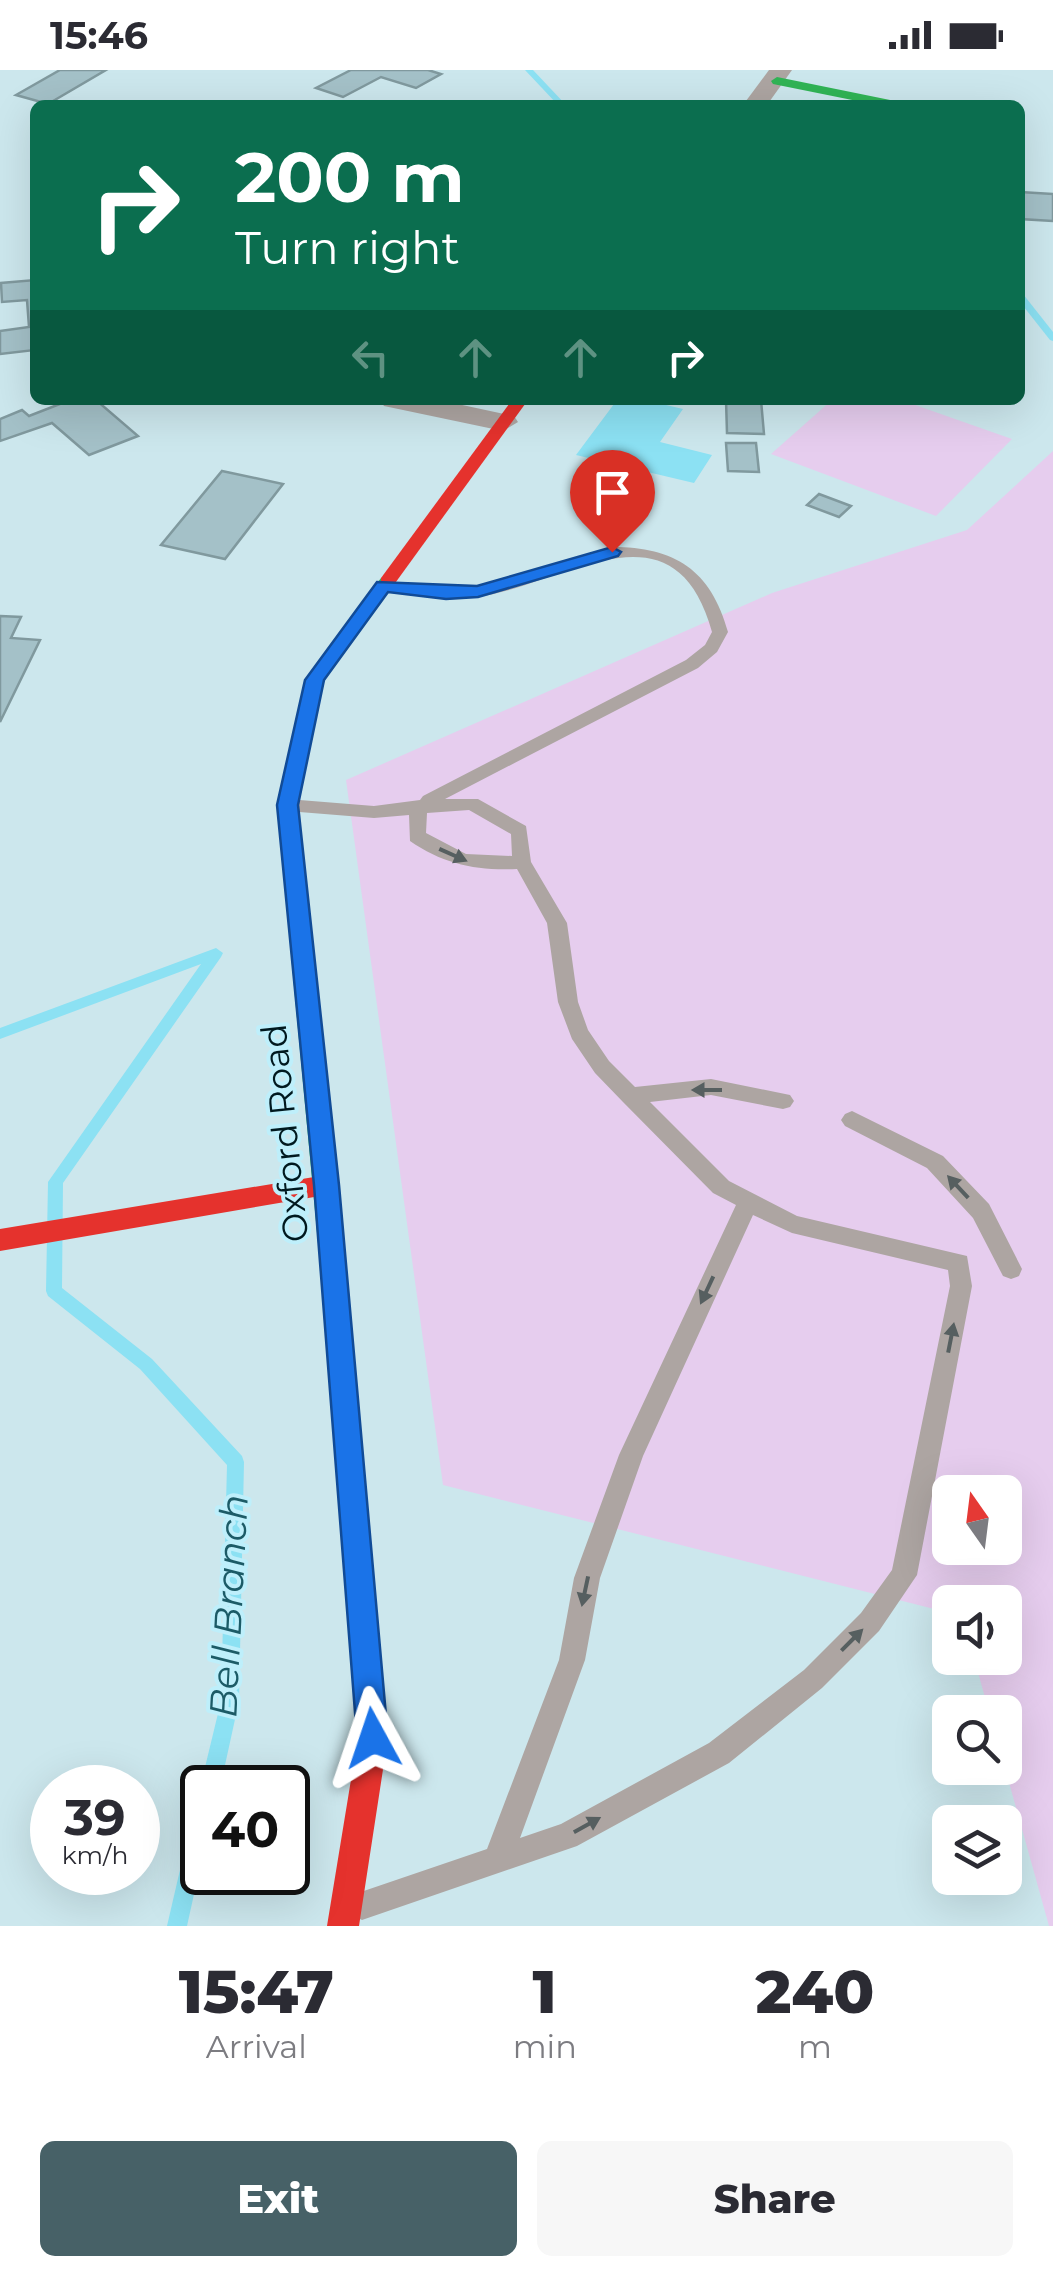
<!DOCTYPE html>
<html lang="en">
<head>
<meta charset="utf-8">
<style>
  :root { --surface:#fff; --page:#f7f7f7; --text:#2b2b33; --muted:#7c7c81; --accent:#476167 }
  body { margin:0; font-family:Montserrat,sans-serif; background:var(--page); color:var(--text); height:100vh; display:flex; flex-direction:column; font-size:38px; white-space:nowrap }
  * { box-sizing:border-box; margin:0 }
  p { font-size:32px; color:var(--muted) }
  .icon { flex:none; width:55px; height:55px; fill:none; stroke:currentColor; stroke-width:2; stroke-linecap:round; stroke-linejoin:round }
  .map { position:relative; height:1856px; overflow:hidden }
  .sheet { display:flex; flex-direction:column; background:var(--surface); flex:1 }
  .sheet>* { flex:none }
  .guide { position:absolute; left:30px; top:30px; width:995px; height:305px; border-radius:15px; box-shadow:0 10px 40px #0002; background:#0b6e4f; color:#fff; overflow:hidden }
  .needle { width:65px; rotate:346deg }
  .fabs { position:absolute; left:932px; top:1405px; display:grid; gap:20px }
  .fabs a { display:grid; place-items:center; width:90px; height:90px; border-radius:15px; background:var(--surface); box-shadow:0 10px 40px #0002; font-size:50px }
  .speed { position:absolute; left:30px; top:1695px; display:flex; gap:20px; font-size:50px; font-weight:700; text-align:center }
  .speed>* { display:grid; place-content:center; width:130px; height:130px; border-radius:50%; background:var(--surface); box-shadow:0 10px 40px #0002; line-height:1 }
  .speed small { font-size:25px; font-weight:400 }
  .speed .limit { border:5px solid #111; border-radius:15px; background:#fff; color:#111 }
  .pin { position:absolute; display:grid; place-items:center; width:85px; height:85px; color:#fff; margin:-102px -42px; border-radius:50% 50% 50% 0; rotate:-45deg; box-shadow:0 0 10px #0007 }
  .pin .icon { rotate:45deg }
  .me { position:absolute; width:110px; margin:-55px; rotate:355deg; stroke-linejoin:round; filter:drop-shadow(0 0 8px #0008) }
  .turn { display:flex; align-items:center; gap:35px; height:210px; padding:0 40px; font-size:45px }
  .turn .icon { width:130px; height:130px; stroke-width:2.5 }
  .turn b { display:block; font-size:70px; line-height:85px }
  .lanes { display:flex; align-items:center; height:95px; padding:0 40px; background:#0003; justify-content:center; gap:50px; direction:ltr }
  .lanes .off { opacity:.35 }
  .eta { display:flex; justify-content:space-evenly; align-items:center; height:170px; text-align:center }
  .eta b { font-size:60px; font-weight:800; line-height:70px }
  .primary-button { display:flex; gap:20px; margin-top:auto; padding:20px 40px }
  .primary-button a { flex:1; height:115px; border-radius:15px; background:var(--accent); color:#fff; font-size:40px; font-weight:800; line-height:115px; text-align:center }
  .primary-button a+a { background:var(--page); color:var(--text) }
  .status { display:flex; justify-content:space-between; align-items:center; height:70px; padding:0 50px; background:var(--surface); direction:ltr }
  .status svg { height:28px; fill:currentColor }
  .map>svg:first-child { display:block }
  .green { fill:#e6cdee; fill-rule:evenodd }
  .water { fill:#8ce1f3 }
  .lines { fill:none; stroke-linecap:round; stroke-linejoin:round }
  .stream { fill:#8ce1f3; fill-rule:evenodd }
  .building { fill:#a4c1c8; stroke:#80999e; stroke-width:2.5 }
  .lane { fill:#ada5a2; fill-rule:evenodd }
  .street { fill:#ada5a2; fill-rule:evenodd }
  .fast { fill:#30b455; fill-rule:evenodd }
  .jam { fill:#e5322d; fill-rule:evenodd }
  .oneway { fill:#565f60 }
  .route { fill:#1a73e8; stroke:#114b97; stroke-width:2.5 }
  .labels { text-anchor:middle; stroke-width:8; stroke-linejoin:round; paint-order:stroke }
  .street-label { font-size:35px; fill:#00191f; stroke:#beeffb }
  .water-label { font-size:38px; font-style:italic; fill:#1c5b67; stroke:#beeffb }
</style>
</head>
<body>
<div class="status"><b>15:46</b><svg viewBox="0 0 49 12"><path d="M0 12V9h3v3zM5 12V6h3v6zM10 12V3h3v9zM15 12V0h3v12zM26 1h20v11H26zM47 4h2v5h-2z"/></svg></div>
<div class="map">
<svg width="1053" height="1856" viewBox="0 0 1053 1856">
  <rect width="100%" height="100%" fill="#cce7ed"/>
  <g class="green">
    <path d="M832 330H901L1012 369 936 446 771 384Z"/>
    <path d="M1053 381V1856H1049L1005 1698V1642H989L974 1588H1005V1532H950V1543L443 1415 346 710 772 523 967 460ZM950 1422H1005V1478H950Z"/>
  </g>
  <path class="water" d="M617 330H645L683 339 660 372 712 385 694 413 576 385Z"/>
  <g class="lines">
    <g class="stream">
      <path d="M525 0H533L566 35H558Z"/>
      <path d="M1020 223 1023 224 1053 262V271L1050 270 1020 232Z"/>
      <path d="M216 878 223 883 221 887 63 1113 62 1218 152 1289 242 1386 244 1392 239 1631 220 1718H202V1723L200 1718 221 1631 227 1395 140 1299 48 1226 46 1221 48 1112 201 894 0 969V958Z"/>
      <path d="M202 1738V1788L187 1856H167L192 1748 195 1741Z"/>
    </g>
  </g>
  <g class="building">
    <path d="M60 0H106L48 34 16 25Z"/>
    <path d="M351 0H428L441 4 416 18 381 7 343 27 316 18Z"/>
    <path d="M1020 122 1053 124V151L1020 149Z"/>
    <path d="M35 210V280L0 284V261L29 257 27 230 2 232 1 213Z"/>
    <path d="M70 330H96L138 366 89 385 52 353 0 371V349L22 340 29 346Z"/>
    <path d="M726 330H761L764 364 727 363Z"/>
    <path d="M726 373H756L759 402 728 401Z"/>
    <path d="M222 401 283 414 225 489 161 475Z"/>
    <path d="M819 424 851 436 839 447 807 435Z"/>
    <path d="M0 546 21 547 11 568 40 570 0 652Z"/>
  </g>
  <g class="lines">
    <g class="lane">
      <path d="M612 477C675 477 711 500 728 562L717 582 698 598 445 729H478L526 756 531 792 567 853 578 932 588 960 609 991 635 1017 711 1009 790 1025 794 1031 790 1037 783 1039 711 1025 650 1032 729 1111 797 1146 967 1186 972 1216 917 1505 879 1561 822 1618 729 1693 577 1776 362 1850 352 1845 347 1835 352 1825 487 1779 559 1590 574 1508 619 1385 736 1135 713 1123 623 1032 595 1003 572 969 558 932 547 853 517 799C477 801 443 794 410 771L409 745 374 748 287 741 278 735 287 729 374 736 420 730 423 726 686 590 705 575 712 562C674 424 562 517 476 527 445 530 414 524 383 521L375 516 383 511 446 518 477 517ZM469 740 511 764 512 786 466 784 426 763 427 743ZM753 1145 792 1163 948 1200 950 1216 892 1500 861 1543 804 1600 709 1673 561 1754 520 1768 585 1590 600 1508 643 1386Z"/>
      <path d="M852 1041 943 1086 989 1134 1022 1199 1019 1206 1011 1209 1003 1206 973 1148 927 1098 845 1056 841 1050 845 1044Z"/>
    </g>
    <g class="street">
      <path d="M769 0H792L767 35H743Z"/>
      <path d="M380 330H439L514 346 518 352 503 361 384 336Z"/>
    </g>
    <g class="fast">
      <path d="M777 7 895 31 901 35H877L773 14 771 11Z"/>
      <path d="M387 507 396 512 324 611 297 735 348 1216 344 1224 335 1227 326 1224 322 1216 277 735 306 610 381 508Z"/>
    </g>
    <g class="jam">
      <path d="M512 330H528L393 516H381V508Z"/>
      <path d="M326 1105 335 1108 338 1115 335 1122 326 1125 0 1181V1159Z"/>
      <path d="M335 1205 344 1208 348 1216 388 1667 359 1856H327L358 1667 322 1216 326 1208Z"/>
    </g>
  </g>
  <defs><path id="oneway-solid" d="M-6-.8H1V-3.2L6.5 0L1 3.2V.8H-6Z" transform="scale(2.5)"/></defs>
  <g class="oneway">
    <use href="#oneway-solid" transform="translate(453 785) rotate(24)"/>
    <use href="#oneway-solid" transform="translate(707 1020) rotate(180)"/>
    <use href="#oneway-solid" transform="translate(958 1117) rotate(-133)"/>
    <use href="#oneway-solid" transform="translate(707 1220) rotate(115)"/>
    <use href="#oneway-solid" transform="translate(951 1268) rotate(-79)"/>
    <use href="#oneway-solid" transform="translate(585 1521) rotate(102)"/>
    <use href="#oneway-solid" transform="translate(852 1570) rotate(-45)"/>
    <use href="#oneway-solid" transform="translate(587 1755) rotate(-29)"/>
  </g>
  <path class="route" d="M612 477 621 482 618 486 478 527 446 529 388 522 324 610 298 735 339 1115 388 1668 384 1678 373 1683 362 1678 357 1668 314 1115 277 735 305 610 377 512 477 516Z"/>
  <g class="labels">
    <g class="street-label">
      <text transform="translate(285 1063) rotate(-96)" y="12">Oxford Road</text>
    </g>
    <g class="water-label">
      <text transform="translate(229 1536) rotate(-87)" y="13">Bell Branch</text>
    </g>
  </g>
</svg>
<div class="fabs">
<a><svg class="needle" viewBox="-14 -14 28 28"><path d="M0-13l5 13h-10z" fill="#e53935"/><path d="M0 13l5-13h-10z" fill="#7c7c81"/></svg></a>
<a><svg class="icon" aria-label="sound" viewBox="0 0 24 24"><path d="M4 9h4l5-4v14l-5-4H4zM17 9q2 3 0 6"/></svg></a>
<a><svg class="icon" aria-label="search" viewBox="0 0 24 24"><circle cx="10" cy="10" r="6"/><path d="M15 15l6 6"/></svg></a>
<a><svg class="icon" aria-label="layers" viewBox="0 0 24 24"><path d="M12 4l9 5-9 5-9-5zM3 14l9 5 9-5"/></svg></a>
</div>
<div class="speed"><div>39<small>km/h</small></div><div class="limit">40</div></div>
<div class="pin" style="left:612px;top:482px;background:#d93025"><svg class="icon" aria-label="arrive" viewBox="0 0 24 24"><path d="M6 21V4h12l-3 4 3 4H6"/></svg></div>
<svg class="me" style="left:373px;top:1668px" viewBox="-20 -20 40 40"><path d="M0-17L14 15 0 8-14 15z" fill="#1a73e8" stroke="#fff" stroke-width="4"/></svg>
<div class="guide">
<div class="turn"><svg class="icon" aria-label="right" viewBox="0 0 24 24"><path d="M7 20v-9h11M14 6l5 5-5 5"/></svg><div><b>200 m</b>Turn right</div></div>
<div class="lanes"><svg class="icon off" aria-label="left" viewBox="0 0 24 24"><path d="M17 20v-9H6M10 6l-5 5 5 5"/></svg><svg class="icon off" aria-label="ahead" viewBox="0 0 24 24"><path d="M12 20V5M6 11l6-6 6 6"/></svg><svg class="icon off" aria-label="ahead" viewBox="0 0 24 24"><path d="M12 20V5M6 11l6-6 6 6"/></svg><svg class="icon" aria-label="right" viewBox="0 0 24 24"><path d="M7 20v-9h11M14 6l5 5-5 5"/></svg></div>
</div>
</div>
<section class="sheet">
<div class="eta">
<div><b>15:47</b><p>Arrival</p></div>
<div><b>1</b><p>min</p></div>
<div><b>240</b><p>m</p></div>
</div>
<div class="primary-button"><a>Exit</a><a>Share</a></div>
</section>
</body>
</html>
